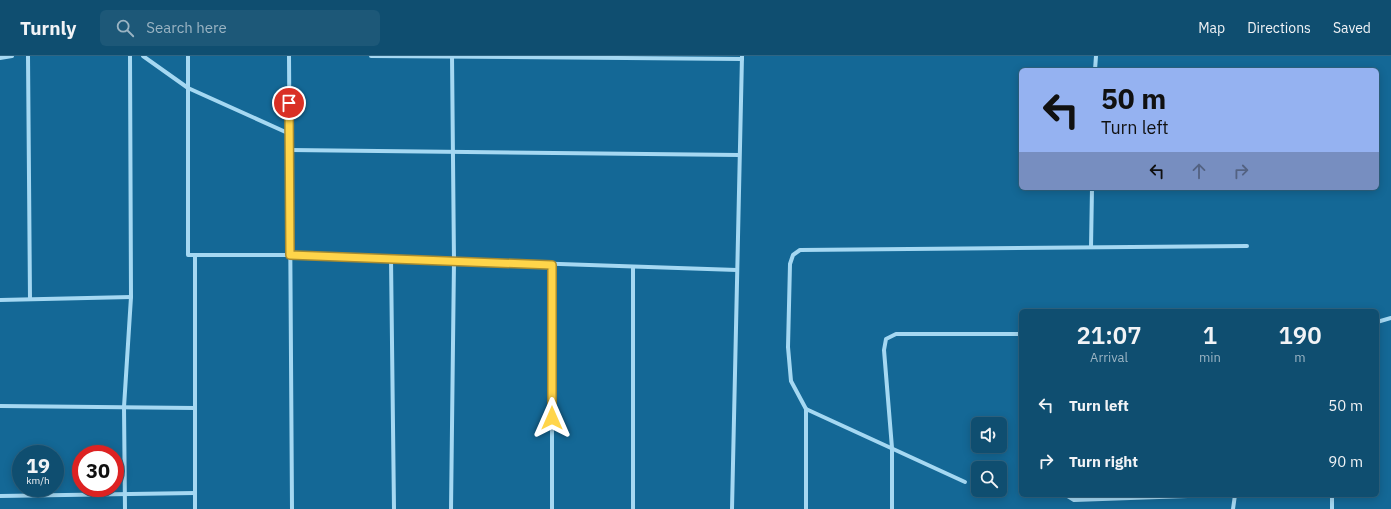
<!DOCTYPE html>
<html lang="en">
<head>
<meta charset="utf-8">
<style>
  :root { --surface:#0f4e70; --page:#1d5878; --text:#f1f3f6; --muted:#9bb4c3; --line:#2f6583 }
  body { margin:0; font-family:"IBM Plex Sans",sans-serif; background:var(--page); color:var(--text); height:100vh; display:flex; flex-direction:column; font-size:15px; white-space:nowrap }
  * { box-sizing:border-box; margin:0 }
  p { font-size:13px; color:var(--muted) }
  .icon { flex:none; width:22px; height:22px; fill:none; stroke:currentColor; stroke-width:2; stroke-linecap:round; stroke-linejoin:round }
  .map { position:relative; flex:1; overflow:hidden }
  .panel { position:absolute; left:1019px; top:253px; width:360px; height:188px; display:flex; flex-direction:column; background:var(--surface); border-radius:6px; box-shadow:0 2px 10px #0003,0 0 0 1px var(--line) }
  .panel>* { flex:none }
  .hud { position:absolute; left:1019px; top:12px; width:360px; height:122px; border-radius:6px; box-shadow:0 2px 10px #0003,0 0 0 1px var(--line); background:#95b2f1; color:#111; overflow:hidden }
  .fabs { position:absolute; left:971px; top:361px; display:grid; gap:8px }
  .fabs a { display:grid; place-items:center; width:36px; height:36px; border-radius:6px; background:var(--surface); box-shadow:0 2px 10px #0003,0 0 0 1px var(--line); font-size:20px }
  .speed { position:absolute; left:12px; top:389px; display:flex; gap:8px; font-size:20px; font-weight:700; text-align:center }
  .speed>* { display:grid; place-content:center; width:52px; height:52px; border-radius:50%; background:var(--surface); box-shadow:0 2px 10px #0003,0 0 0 1px var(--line); line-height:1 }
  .speed small { font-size:10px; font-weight:400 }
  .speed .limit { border:6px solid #d22; background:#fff; color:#111 }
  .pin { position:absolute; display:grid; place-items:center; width:34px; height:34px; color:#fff; margin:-17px; border:2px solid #fff; border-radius:50%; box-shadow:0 1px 4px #0007 }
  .me { position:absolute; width:44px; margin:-22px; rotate:0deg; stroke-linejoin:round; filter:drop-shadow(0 0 3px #0008) }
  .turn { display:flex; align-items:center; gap:14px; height:84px; padding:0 16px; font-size:18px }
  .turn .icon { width:52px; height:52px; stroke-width:2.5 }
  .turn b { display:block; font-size:28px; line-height:34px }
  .lanes { display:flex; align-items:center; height:38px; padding:0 16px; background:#0003; justify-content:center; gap:20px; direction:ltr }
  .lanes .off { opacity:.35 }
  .eta { display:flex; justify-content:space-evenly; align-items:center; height:68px; text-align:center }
  .eta b { font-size:24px; font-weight:600; line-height:28px }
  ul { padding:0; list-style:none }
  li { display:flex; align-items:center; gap:12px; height:56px; padding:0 16px }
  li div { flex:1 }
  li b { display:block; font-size:15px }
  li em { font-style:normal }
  header { display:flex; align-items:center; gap:24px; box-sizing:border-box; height:56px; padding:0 20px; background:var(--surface); border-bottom:1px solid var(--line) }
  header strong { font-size:19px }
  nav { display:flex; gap:22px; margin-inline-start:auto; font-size:14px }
  .search { width:280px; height:36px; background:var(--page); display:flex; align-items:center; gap:10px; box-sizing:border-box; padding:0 14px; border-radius:6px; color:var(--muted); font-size:15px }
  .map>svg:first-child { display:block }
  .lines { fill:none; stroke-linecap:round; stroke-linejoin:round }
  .minor { stroke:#a5d8f2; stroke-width:4 }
  .route-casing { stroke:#a68a30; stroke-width:10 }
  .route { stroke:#ffd54a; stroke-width:7 }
</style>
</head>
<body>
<header>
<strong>Turnly</strong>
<div class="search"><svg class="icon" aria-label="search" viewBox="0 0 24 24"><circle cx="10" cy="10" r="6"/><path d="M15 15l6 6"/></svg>Search here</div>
<nav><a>Map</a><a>Directions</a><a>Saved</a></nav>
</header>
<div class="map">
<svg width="1391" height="453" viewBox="0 0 1391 453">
  <rect width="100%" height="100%" fill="#146896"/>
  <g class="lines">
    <g class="minor">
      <path d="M28 0 30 243"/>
      <path d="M143 0 188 32 290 78"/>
      <path d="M188 0V199H290L737 214"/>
      <path d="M289 0 292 453"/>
      <path d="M371 0 742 3"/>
      <path d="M0 2 12 0"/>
      <path d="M1095 14 1096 0"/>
      <path d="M290 94 739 99"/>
      <path d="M1091 191 1092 132"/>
      <path d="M195 200V453"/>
      <path d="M391 203 394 453"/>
      <path d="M633 211V453"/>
      <path d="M0 244 131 241"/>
      <path d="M1377 266 1391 262"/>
      <path d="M0 350 195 352"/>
      <path d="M806 353 965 426"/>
      <path d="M1066 439 1074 444 1216 439"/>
      <path d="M0 440 195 437"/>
      <path d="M125 453 124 351 131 241 130 0"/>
      <path d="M451 453 454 205 452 0"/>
      <path d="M552 453V209"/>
      <path d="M732 453 742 0"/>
      <path d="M806 453V353L791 325 788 291 790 208 793 199 800 194 1247 190"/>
      <path d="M892 453V392L884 294 886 283 896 278H1021"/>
      <path d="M1233 453 1235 439"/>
      <path d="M1332 453V439"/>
    </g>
  </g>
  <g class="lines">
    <defs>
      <path id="route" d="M289 47 290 199 552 209V362"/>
    </defs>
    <use href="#route" class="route-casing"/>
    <use href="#route" class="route"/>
  </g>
</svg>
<div class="fabs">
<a><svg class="icon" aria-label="sound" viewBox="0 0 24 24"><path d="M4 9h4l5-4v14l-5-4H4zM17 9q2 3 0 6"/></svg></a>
<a><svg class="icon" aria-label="search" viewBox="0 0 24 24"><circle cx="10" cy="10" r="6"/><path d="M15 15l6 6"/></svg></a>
</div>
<div class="speed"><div>19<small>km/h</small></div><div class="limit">30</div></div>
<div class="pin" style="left:289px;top:47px;background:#d93025"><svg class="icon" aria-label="arrive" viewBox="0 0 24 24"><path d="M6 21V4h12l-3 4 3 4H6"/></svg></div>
<svg class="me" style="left:552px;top:362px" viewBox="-20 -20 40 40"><path d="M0-17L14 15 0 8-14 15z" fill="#ffd54a" stroke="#fff" stroke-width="4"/></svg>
<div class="hud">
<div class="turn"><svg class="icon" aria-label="left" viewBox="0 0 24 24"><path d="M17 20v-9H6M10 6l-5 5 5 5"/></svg><div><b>50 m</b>Turn left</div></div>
<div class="lanes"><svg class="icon" aria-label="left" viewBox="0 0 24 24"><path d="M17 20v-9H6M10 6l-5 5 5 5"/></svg><svg class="icon off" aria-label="ahead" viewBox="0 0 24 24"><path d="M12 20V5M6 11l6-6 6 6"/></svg><svg class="icon off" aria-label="right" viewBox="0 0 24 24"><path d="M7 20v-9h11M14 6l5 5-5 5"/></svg></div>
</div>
<section class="panel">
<div class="eta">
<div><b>21:07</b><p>Arrival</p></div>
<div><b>1</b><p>min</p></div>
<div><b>190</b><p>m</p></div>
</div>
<ul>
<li><svg class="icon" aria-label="left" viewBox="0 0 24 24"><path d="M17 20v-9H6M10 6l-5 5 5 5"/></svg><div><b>Turn left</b></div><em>50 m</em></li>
<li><svg class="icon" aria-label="right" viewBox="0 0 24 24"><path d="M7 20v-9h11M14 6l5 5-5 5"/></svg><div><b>Turn right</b></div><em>90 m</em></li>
</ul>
</section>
</div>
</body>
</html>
